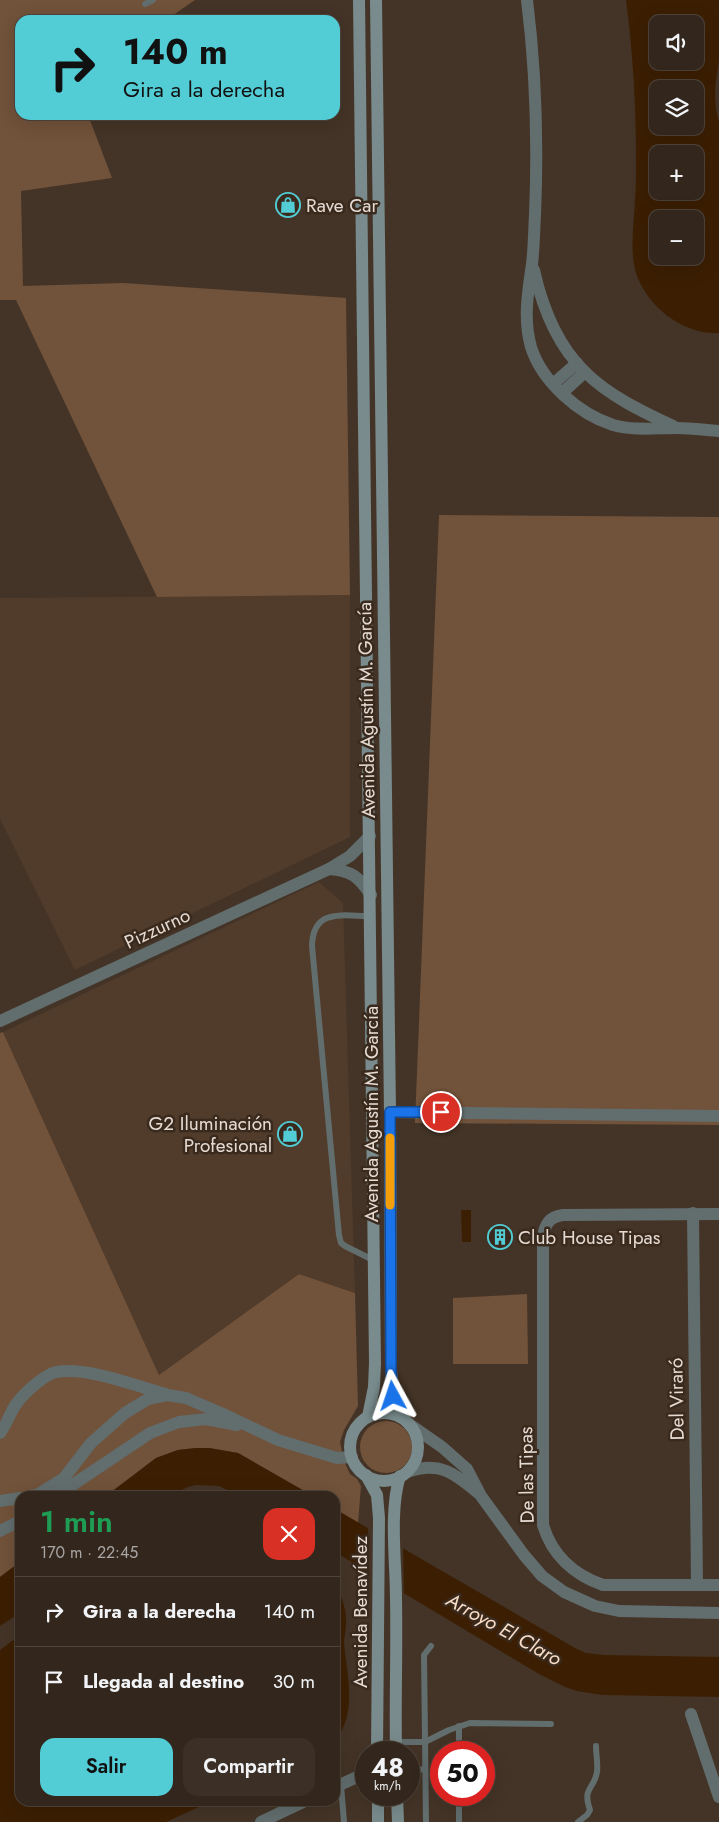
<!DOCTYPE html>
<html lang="es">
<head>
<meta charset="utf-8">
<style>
  :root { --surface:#33271d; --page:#3b2f26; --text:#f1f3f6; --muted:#a9a5a4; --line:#4e443b; --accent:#52ccd5 }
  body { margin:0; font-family:Jost,sans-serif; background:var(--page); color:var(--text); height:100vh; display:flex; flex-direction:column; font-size:19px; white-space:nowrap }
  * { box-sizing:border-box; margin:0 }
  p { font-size:16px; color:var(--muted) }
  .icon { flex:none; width:28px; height:28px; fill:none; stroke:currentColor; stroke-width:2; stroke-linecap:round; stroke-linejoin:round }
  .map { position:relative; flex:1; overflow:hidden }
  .panel { position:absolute; left:15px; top:1491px; width:325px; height:315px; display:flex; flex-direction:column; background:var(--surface); border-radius:15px; box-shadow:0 5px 20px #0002,0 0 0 1px var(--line) }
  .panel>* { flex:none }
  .top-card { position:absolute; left:15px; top:15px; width:325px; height:105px; border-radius:15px; box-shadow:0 5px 20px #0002,0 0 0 1px var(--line); background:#52ccd5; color:#111; overflow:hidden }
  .fabs { position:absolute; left:649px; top:15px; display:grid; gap:10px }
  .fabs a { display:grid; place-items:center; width:55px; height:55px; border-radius:10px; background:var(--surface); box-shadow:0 5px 20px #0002,0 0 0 1px var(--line); font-size:25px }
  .speed { position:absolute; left:355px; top:1741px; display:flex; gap:10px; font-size:25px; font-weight:700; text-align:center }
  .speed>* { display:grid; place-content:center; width:65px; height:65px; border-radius:50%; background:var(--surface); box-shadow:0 5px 20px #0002,0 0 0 1px var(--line); line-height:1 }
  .speed small { font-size:12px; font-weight:400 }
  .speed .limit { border:8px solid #d22; background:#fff; color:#111 }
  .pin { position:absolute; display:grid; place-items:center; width:42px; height:42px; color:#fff; margin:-21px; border:2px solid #fff; border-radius:50%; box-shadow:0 1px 5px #0007 }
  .me { position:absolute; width:55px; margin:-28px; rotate:355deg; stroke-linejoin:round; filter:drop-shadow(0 0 4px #0008) }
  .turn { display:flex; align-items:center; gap:18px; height:105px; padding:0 25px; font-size:22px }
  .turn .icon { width:65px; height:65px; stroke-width:2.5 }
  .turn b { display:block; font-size:35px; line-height:42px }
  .round { display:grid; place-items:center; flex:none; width:52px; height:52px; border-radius:15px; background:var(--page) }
  .summary { display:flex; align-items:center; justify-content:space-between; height:85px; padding:0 25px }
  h1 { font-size:30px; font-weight:600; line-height:38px; color:#1e9e55 }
  .cta { display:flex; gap:10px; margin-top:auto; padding:10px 25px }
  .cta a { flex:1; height:58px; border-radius:15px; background:var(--accent); color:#111; font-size:20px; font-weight:600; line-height:58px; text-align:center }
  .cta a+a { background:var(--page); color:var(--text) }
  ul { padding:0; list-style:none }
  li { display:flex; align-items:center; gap:15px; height:70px; padding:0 25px; border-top:1px solid var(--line) }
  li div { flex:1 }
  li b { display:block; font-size:19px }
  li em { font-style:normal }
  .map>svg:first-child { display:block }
  .built { fill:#513b2a }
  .green { fill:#71523a }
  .water { fill:#3c1f03; fill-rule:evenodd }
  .pier { fill:#443427 }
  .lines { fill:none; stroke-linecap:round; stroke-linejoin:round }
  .service { stroke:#626d6e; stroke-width:6 }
  .minor { stroke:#626d6e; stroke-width:12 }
  .tertiary { stroke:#626d6e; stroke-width:12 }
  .secondary { stroke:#798b8c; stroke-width:12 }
  .route-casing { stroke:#114b97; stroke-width:12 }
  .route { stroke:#1a73e8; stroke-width:9 }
  .slow { stroke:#f59e0b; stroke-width:9 }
  .labels { text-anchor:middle; stroke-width:5; stroke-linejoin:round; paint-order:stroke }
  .poi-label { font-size:19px; fill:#e6dbd3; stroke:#392a1d; text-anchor:start }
  .street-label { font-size:19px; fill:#e6dbd3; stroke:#392a1d }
  .water-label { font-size:20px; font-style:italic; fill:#f8dcc6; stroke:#392a1d }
</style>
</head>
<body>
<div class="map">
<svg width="719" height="1822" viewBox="0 0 719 1822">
  <rect width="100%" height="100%" fill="#443427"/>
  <g class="built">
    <path d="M350 595V837L75 970 0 819V598Z"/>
    <path d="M319 882 343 903 355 1293 299 1274 159 1375 3 1032Z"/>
  </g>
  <g class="green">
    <path d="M0 0H195L166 20H20V115H88L112 178 21 191 23 286 123 283 346 298 350 595 157 597 16 300H0Z"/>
    <path d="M439 515 719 517V1125L415 1123Z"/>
    <path d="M3 1032 159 1375 299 1274 355 1293 358 1406 344 1430 340 1442 344 1461 350 1474 357 1479 361 1486 358 1523 335 1509V1496H313L238 1453 209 1448H196L178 1450 156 1458 106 1496H20V1562L0 1577V1033Z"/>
    <path d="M527 1294 528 1364H453V1298Z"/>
    <circle cx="386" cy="1447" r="26"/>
  </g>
  <g class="water">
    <path d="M626 0H719C719 19 719 40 719 59 716 83 712 97 719 122V333C684 335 649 308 637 276 629 252 634 225 635 200 636 187 636 173 636 159 636 106 633 53 626 0ZM658 24H695V61H658ZM658 89H695V126H658ZM658 154H695V191H658ZM658 219H695V256H658Z"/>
    <path d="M461 1210H471V1242H462Z"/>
    <path d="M196 1448H209L238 1453 313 1496H240L219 1486 196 1485 188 1487 168 1496H106L156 1458 178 1450Z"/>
    <path d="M335 1509 575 1648 586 1653 604 1655 719 1657V1697L602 1695 577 1691 565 1687 539 1674 335 1552Z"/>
    <path d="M20 1562V1613L0 1626V1577Z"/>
    <path d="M335 1585 337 1586C342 1599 347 1610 346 1624 346 1630 344 1637 344 1643 347 1677 358 1712 335 1741Z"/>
    <path d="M20 1635V1801H212L166 1822H0V1650Z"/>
  </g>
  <path class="pier" d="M368 1525 403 1546 404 1596 369 1575Z"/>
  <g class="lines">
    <g class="service">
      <path d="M145 4 153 0"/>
      <path d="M371 916C342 916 313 908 312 946L339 1235 341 1243 345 1246 373 1260"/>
      <path d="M459 1726V1752"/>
      <path d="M395 1742H425L449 1730 470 1723 551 1724"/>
      <path d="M409 1771 425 1769"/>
      <path d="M341 1785 344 1822"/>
      <path d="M459 1795V1822"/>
      <path d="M426 1822 424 1655 431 1646"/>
      <path d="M578 1822 587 1815 590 1810C582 1787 594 1790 597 1772 598 1763 596 1755 596 1746"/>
    </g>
    <g class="minor">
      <path d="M527 0C536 72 538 143 535 215 534 231 534 248 532 264 528 292 523 319 531 347 542 382 579 414 613 425 634 431 656 428 677 428 691 428 705 430 719 431"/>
      <path d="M534 270C542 306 557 345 585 372 609 396 643 412 673 426"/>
      <path d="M553 384 577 363"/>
      <path d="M562 393 585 372"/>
      <path d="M329 869C352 871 358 876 371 895"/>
      <path d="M0 1021 329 869 350 856 370 836"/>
      <path d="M390 1112 719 1116"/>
      <path d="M693 1213 697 1585"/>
      <path d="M719 1214 563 1215C549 1217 545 1224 543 1237V1525C552 1555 574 1575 603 1585H719"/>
      <path d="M0 1433C7 1424 10 1412 17 1403 24 1393 44 1375 56 1372 86 1366 136 1386 166 1394"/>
      <path d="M30 1496 37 1495 64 1478 91 1443 125 1413 148 1399 168 1395 186 1398 223 1414 278 1440 337 1458 352 1457"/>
      <path d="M56 1496 150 1433 179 1422 206 1419 237 1425"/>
      <path d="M0 1501 20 1498"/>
      <path d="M0 1531 20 1521"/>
      <path d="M691 1714 719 1797"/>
    </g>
    <g class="tertiary">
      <path d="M409 1424 442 1447 467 1469 481 1496 524 1555 542 1576 564 1592 595 1606 619 1611 719 1613"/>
      <path d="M407 1472C439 1461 453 1472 478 1493"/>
      <path d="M335 1787 366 1773"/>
      <path d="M261 1822 305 1801"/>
    </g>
    <g class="secondary">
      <path d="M359 0 375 1363 374 1387 368 1417"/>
      <path d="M376 0 390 1112 391 1369 393 1397 401 1417"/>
      <circle cx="384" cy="1447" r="34"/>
      <path d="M366 1475 377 1495 379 1518 377 1752"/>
      <path d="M396 1752C395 1701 397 1650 396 1599 396 1562 389 1510 400 1476"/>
      <path d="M378 1795V1822"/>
      <path d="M397 1795 398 1822"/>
    </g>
  </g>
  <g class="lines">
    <defs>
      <path id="route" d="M393 1396 391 1369 390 1112H441"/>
    </defs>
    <use href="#route" class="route-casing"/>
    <use href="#route" class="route"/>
    <path class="slow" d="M390 1138V1205"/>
  </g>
  <defs>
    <symbol id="shop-ring" viewBox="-11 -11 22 22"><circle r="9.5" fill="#392a1d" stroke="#52ccd5" stroke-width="1.5"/><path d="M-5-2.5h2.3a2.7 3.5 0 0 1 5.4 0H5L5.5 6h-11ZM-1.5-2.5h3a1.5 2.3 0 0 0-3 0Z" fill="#52ccd5"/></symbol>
    <symbol id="building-ring" viewBox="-11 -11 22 22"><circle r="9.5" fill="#392a1d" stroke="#52ccd5" stroke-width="1.5"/><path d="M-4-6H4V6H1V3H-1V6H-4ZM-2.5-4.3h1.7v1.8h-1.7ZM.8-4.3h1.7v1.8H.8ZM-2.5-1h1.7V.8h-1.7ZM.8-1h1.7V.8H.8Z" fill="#52ccd5"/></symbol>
  </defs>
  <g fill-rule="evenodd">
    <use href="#shop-ring" x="274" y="191" width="28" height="28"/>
    <use href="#shop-ring" x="276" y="1120" width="28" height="28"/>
    <use href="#building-ring" x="486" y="1223" width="28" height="28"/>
  </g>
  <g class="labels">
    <g class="poi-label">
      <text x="306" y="212">Rave Car</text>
      <text x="272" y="1130" text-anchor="end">G2 Iluminación<tspan x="272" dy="22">Profesional</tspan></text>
      <text x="518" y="1244">Club House Tipas</text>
    </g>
    <g class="street-label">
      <text transform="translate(366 710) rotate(-91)" y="7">Avenida Agustín M. García</text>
      <text transform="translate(157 928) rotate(-25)" y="7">Pizzurno</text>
      <text transform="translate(371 1114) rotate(-90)" y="7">Avenida Agustín M. García</text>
      <text transform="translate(676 1399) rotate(-91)" y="7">Del Viraró</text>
      <text transform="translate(526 1475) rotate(-91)" y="7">De las Tipas</text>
      <text transform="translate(360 1612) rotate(-90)" y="7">Avenida Benavídez</text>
    </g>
    <g class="water-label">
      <text transform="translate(504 1629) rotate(29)" y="7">Arroyo El Claro</text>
    </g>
  </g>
</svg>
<div class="fabs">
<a><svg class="icon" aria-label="sound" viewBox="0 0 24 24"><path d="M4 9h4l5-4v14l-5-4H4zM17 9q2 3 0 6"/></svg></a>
<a><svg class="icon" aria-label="layers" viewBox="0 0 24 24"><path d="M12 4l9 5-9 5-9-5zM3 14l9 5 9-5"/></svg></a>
<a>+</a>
<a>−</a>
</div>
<div class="speed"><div>48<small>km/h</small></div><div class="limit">50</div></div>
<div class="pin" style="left:441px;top:1112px;background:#d93025"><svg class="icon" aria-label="arrive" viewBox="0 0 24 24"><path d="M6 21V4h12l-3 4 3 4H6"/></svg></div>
<svg class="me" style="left:393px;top:1396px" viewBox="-20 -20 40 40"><path d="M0-17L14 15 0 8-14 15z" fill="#1a73e8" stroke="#fff" stroke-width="4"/></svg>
<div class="top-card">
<div class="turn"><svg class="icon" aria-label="right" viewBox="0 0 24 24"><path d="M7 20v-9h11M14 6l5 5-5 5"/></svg><div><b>140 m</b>Gira a la derecha</div></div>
</div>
<section class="panel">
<div class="summary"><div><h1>1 min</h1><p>170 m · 22:45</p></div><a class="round" style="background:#d93025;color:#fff"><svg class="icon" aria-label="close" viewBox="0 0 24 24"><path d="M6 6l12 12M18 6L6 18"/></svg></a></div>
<ul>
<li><svg class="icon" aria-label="right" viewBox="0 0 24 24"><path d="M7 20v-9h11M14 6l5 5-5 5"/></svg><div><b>Gira a la derecha</b></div><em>140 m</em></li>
<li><svg class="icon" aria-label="arrive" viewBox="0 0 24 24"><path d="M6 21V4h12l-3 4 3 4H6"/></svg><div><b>Llegada al destino</b></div><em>30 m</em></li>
</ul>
<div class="cta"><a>Salir</a><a>Compartir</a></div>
</section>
</div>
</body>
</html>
